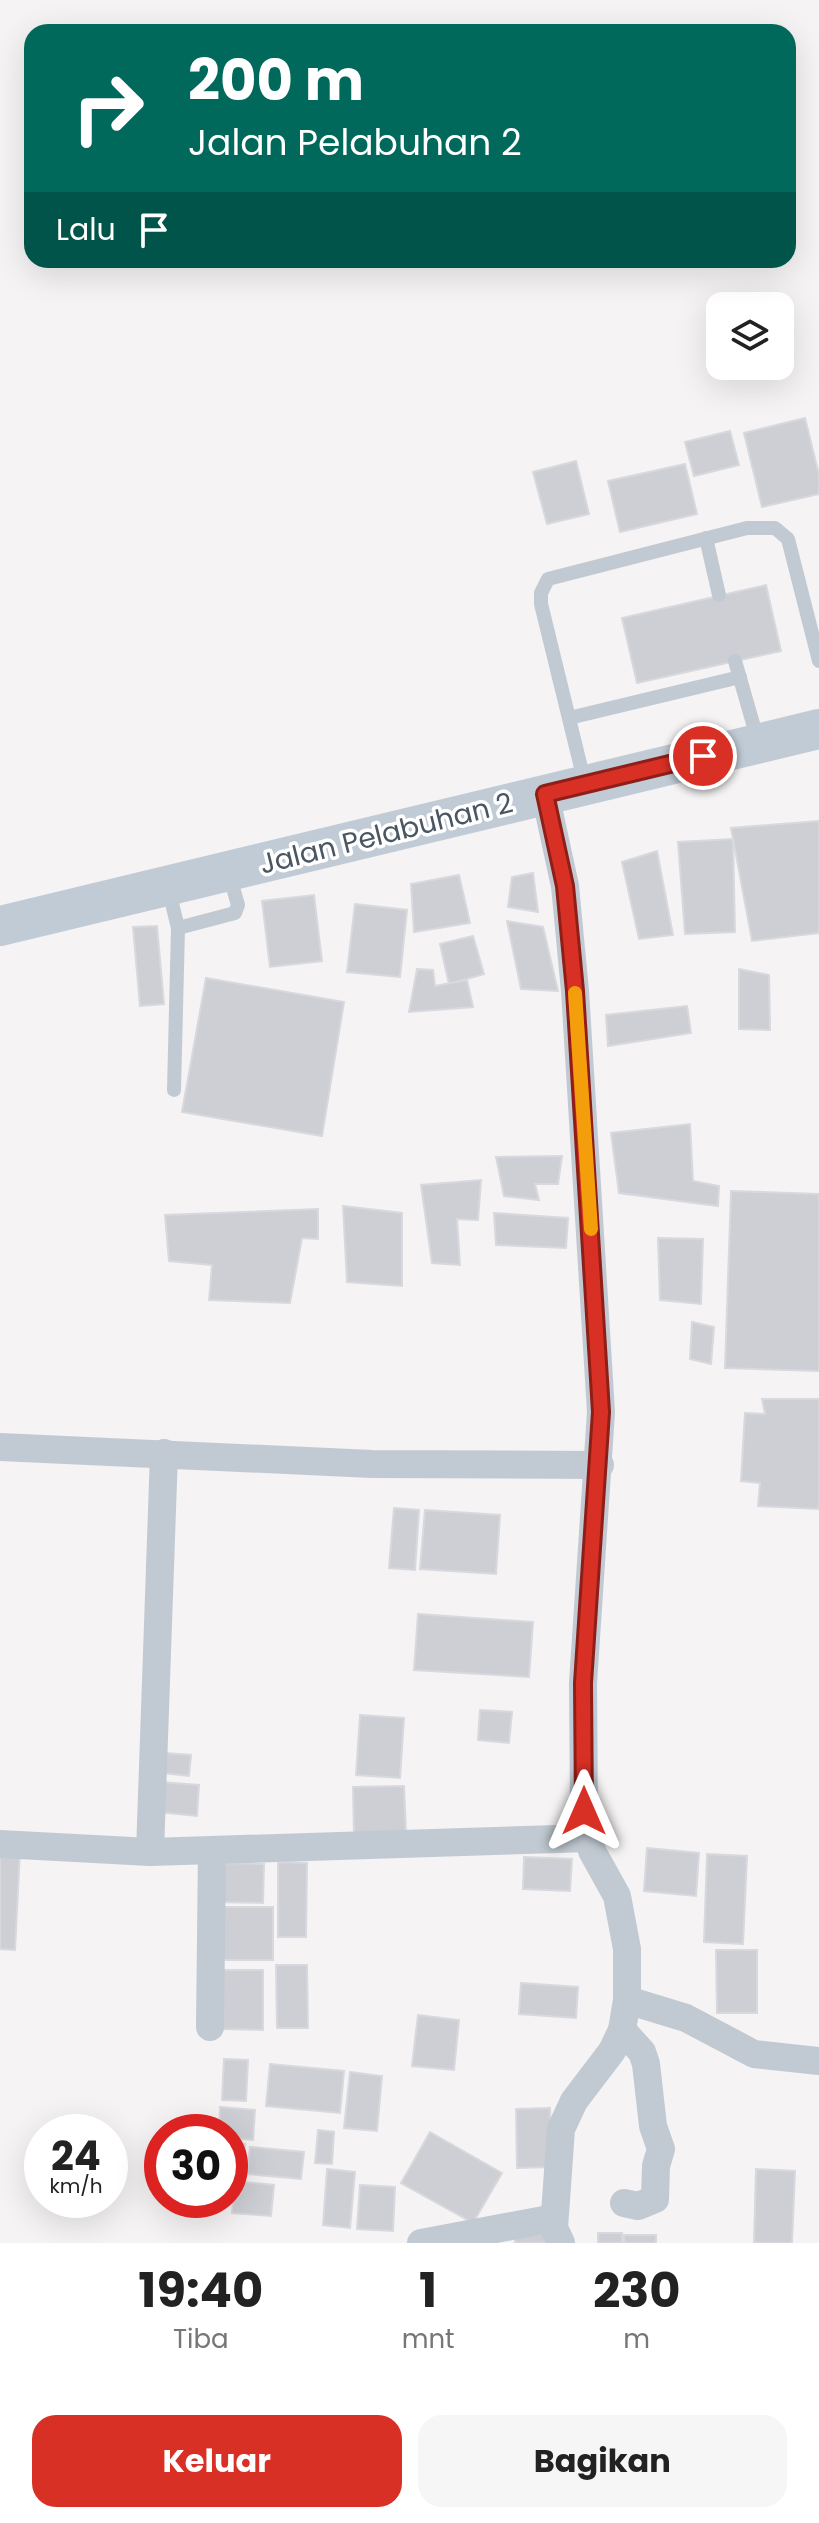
<!DOCTYPE html>
<html lang="id">
<head>
<meta charset="utf-8">
<style>
  :root { --surface:#fff; --page:#f6f6f6; --text:#222; --muted:#767676; --accent:#d93025 }
  body { margin:0; font-family:Poppins,sans-serif; background:var(--page); color:var(--text); height:100vh; display:flex; flex-direction:column; font-size:30px; white-space:nowrap }
  * { box-sizing:border-box; margin:0 }
  p { font-size:26px; color:var(--muted) }
  .icon { flex:none; width:44px; height:44px; fill:none; stroke:currentColor; stroke-width:2; stroke-linecap:round; stroke-linejoin:round }
  .map { position:relative; height:2243px; overflow:hidden }
  .details { display:flex; flex-direction:column; background:var(--surface); flex:1 }
  .details>* { flex:none }
  .hud { position:absolute; left:24px; top:24px; width:772px; height:244px; border-radius:24px; box-shadow:0 8px 32px #0002; background:#00695c; color:#fff; overflow:hidden }
  .fabs { position:absolute; left:706px; top:292px; display:grid; gap:16px }
  .fabs a { display:grid; place-items:center; width:88px; height:88px; border-radius:16px; background:var(--surface); box-shadow:0 8px 32px #0002; font-size:40px }
  .speed { position:absolute; left:24px; top:2114px; display:flex; gap:16px; font-size:40px; font-weight:700; text-align:center }
  .speed>* { display:grid; place-content:center; width:104px; height:104px; border-radius:50%; background:var(--surface); box-shadow:0 8px 32px #0002; line-height:1 }
  .speed small { font-size:20px; font-weight:400 }
  .speed .limit { border:12px solid #d22; background:#fff; color:#111 }
  .pin { position:absolute; display:grid; place-items:center; width:68px; height:68px; color:#fff; margin:-34px; border:4px solid #fff; border-radius:50%; box-shadow:0 2px 8px #0007 }
  .me { position:absolute; width:88px; margin:-44px; rotate:0deg; stroke-linejoin:round; filter:drop-shadow(0 0 6px #0008) }
  .turn { display:flex; align-items:center; gap:28px; height:168px; padding:0 32px; font-size:36px }
  .turn .icon { width:104px; height:104px; stroke-width:2.5 }
  .turn b { display:block; font-size:56px; line-height:68px }
  .then { display:flex; align-items:center; height:76px; padding:0 32px; background:#0003; gap:16px; font-size:30px }
  .eta { display:flex; justify-content:space-evenly; align-items:center; height:136px; text-align:center }
  .eta b { font-size:48px; font-weight:700; line-height:56px }
  .action { display:flex; gap:16px; margin-top:auto; padding:16px 32px }
  .action a { flex:1; height:92px; border-radius:24px; background:var(--accent); color:#fff; font-size:32px; font-weight:700; line-height:92px; text-align:center }
  .action a+a { background:var(--page); color:var(--text) }
  .map>svg:first-child { display:block }
  .building { fill:#cdcfd5; stroke:#d7d9de; stroke-width:2 }
  .lines { fill:none; stroke-linecap:round; stroke-linejoin:round }
  .service { stroke:#c1cad2; stroke-width:14 }
  .minor { stroke:#c1cad2; stroke-width:28 }
  .secondary { stroke:#c1cbd6; stroke-width:40 }
  .route-casing { stroke:#8d1f18; stroke-width:20 }
  .route { stroke:#d93025; stroke-width:14 }
  .slow { stroke:#f59e0b; stroke-width:14 }
  .labels { text-anchor:middle; stroke-width:7; stroke-linejoin:round; paint-order:stroke }
  .street-label { font-size:28px; fill:#4a5661; stroke:#fff }
</style>
</head>
<body>
<div class="map">
<svg width="819" height="2243" viewBox="0 0 819 2243">
  <rect width="100%" height="100%" fill="#f5f3f3"/>
  <g class="building">
    <path d="M805 418 819 475V494L762 507 744 433Z"/>
    <path d="M730 431 739 465 694 476 685 442Z"/>
    <path d="M576 461 589 514 547 524 533 472Z"/>
    <path d="M685 464 697 514 620 532 608 481Z"/>
    <path d="M766 585 781 651 637 683 622 618Z"/>
    <path d="M819 821V933L752 941 731 828Z"/>
    <path d="M733 839 735 932 685 934 678 842Z"/>
    <path d="M657 851 673 935 639 939 622 862Z"/>
    <path d="M533 873 538 912 508 907 512 877Z"/>
    <path d="M459 875 470 923 414 932 411 884Z"/>
    <path d="M314 895 322 961 270 967 262 901Z"/>
    <path d="M355 904 407 910 400 977 347 972Z"/>
    <path d="M507 921 543 927 558 991 521 989Z"/>
    <path d="M157 926 164 1004 140 1006 133 927Z"/>
    <path d="M473 936 484 974 449 984 440 944Z"/>
    <path d="M417 969 433 970 435 986 467 980 473 1007 409 1012Z"/>
    <path d="M739 969 769 975 770 1030 739 1029Z"/>
    <path d="M206 978 344 1002 322 1136 182 1112Z"/>
    <path d="M687 1006 691 1033 608 1046 606 1015Z"/>
    <path d="M690 1124 693 1181 719 1186 718 1206 619 1193 611 1133Z"/>
    <path d="M562 1156 558 1184H535L539 1200 504 1196 496 1157Z"/>
    <path d="M481 1180 478 1220 457 1219 460 1265 432 1263 421 1185Z"/>
    <path d="M731 1191 819 1194V1371L725 1368Z"/>
    <path d="M343 1206 402 1213V1286L347 1282Z"/>
    <path d="M318 1209V1239L302 1238 290 1303 209 1300 212 1265 169 1261 165 1215Z"/>
    <path d="M494 1213 568 1218 566 1248 496 1245Z"/>
    <path d="M658 1238 703 1239 701 1304 660 1300Z"/>
    <path d="M692 1322 714 1327 711 1364 690 1359Z"/>
    <path d="M762 1399H819V1509L758 1506 760 1483 741 1481 745 1413 765 1414Z"/>
    <path d="M394 1508 419 1510 415 1570 389 1568Z"/>
    <path d="M425 1510 500 1515 496 1574 420 1569Z"/>
    <path d="M418 1614 533 1622 529 1677 414 1670Z"/>
    <path d="M480 1710 512 1712 509 1743 478 1740Z"/>
    <path d="M360 1715 404 1718 400 1778 356 1775Z"/>
    <path d="M165 1753 191 1755 189 1776 163 1773Z"/>
    <path d="M160 1782 199 1785 197 1816 158 1812Z"/>
    <path d="M404 1786 406 1834 354 1835 353 1787Z"/>
    <path d="M647 1848 699 1853 696 1896 644 1891Z"/>
    <path d="M0 1849 20 1851 15 1950 0 1949Z"/>
    <path d="M707 1854 747 1856 743 1944 704 1942Z"/>
    <path d="M524 1857 572 1859 570 1891 523 1889Z"/>
    <path d="M278 1862 307 1863 306 1937H278Z"/>
    <path d="M219 1863 264 1864 263 1903 218 1902Z"/>
    <rect x="221" y="1907" width="52" height="53"/>
    <path d="M716 1950H757V2013H717Z"/>
    <path d="M276 1965H307L308 2028H277Z"/>
    <path d="M223 1970H263V2030L223 2029Z"/>
    <path d="M521 1983 578 1987 576 2018 519 2014Z"/>
    <path d="M418 2015 459 2020 454 2070 412 2066Z"/>
    <path d="M224 2059 248 2060 246 2101 222 2100Z"/>
    <path d="M270 2064 344 2071 340 2113 266 2106Z"/>
    <path d="M350 2072 382 2076 377 2131 344 2128Z"/>
    <path d="M220 2107 255 2110 253 2140 230 2138V2132H219Z"/>
    <path d="M550 2108 551 2167 517 2168 516 2109Z"/>
    <path d="M318 2130 334 2132 332 2164 315 2163Z"/>
    <path d="M430 2132 502 2173 473 2223 401 2183Z"/>
    <path d="M230 2143 245 2144 241 2180 230 2178Z"/>
    <path d="M250 2147 304 2152 301 2179 247 2174Z"/>
    <path d="M327 2169 355 2172 350 2228 323 2225Z"/>
    <path d="M756 2169 795 2171 792 2243H754Z"/>
    <path d="M235 2181 274 2185 271 2216 232 2213Z"/>
    <path d="M360 2185 395 2187 393 2231 357 2229Z"/>
    <path d="M547 2224 548 2243H515V2225Z"/>
    <rect x="598" y="2233" width="24" height="10"/>
    <rect x="624" y="2235" width="32" height="8"/>
  </g>
  <g class="lines">
    <g class="service">
      <path d="M706 538 719 595"/>
      <path d="M735 661 758 741"/>
      <path d="M569 718 740 677"/>
      <path d="M585 784 541 604V593L548 579 747 528H775L788 539 819 661"/>
      <path d="M168 887 178 928 174 1090"/>
      <path d="M178 928 235 913 238 905 229 874"/>
    </g>
    <g class="minor">
      <path d="M545 794 565 886 575 991 601 1412 583 1683 584 1811 592 1851 617 1896 627 1949V2000L622 2030 612 2051 574 2101 561 2129 554 2228 561 2243"/>
      <path d="M0 1447 372 1464 600 1465"/>
      <path d="M0 1844 150 1852 589 1838"/>
      <path d="M150 1852 164 1453"/>
      <path d="M627 2000 686 2018 754 2054 819 2061"/>
      <path d="M210 2027 212 1850"/>
      <path d="M622 2030 642 2052 646 2064 653 2126 661 2149 656 2166 655 2199 638 2206 624 2203"/>
      <path d="M421 2243 554 2218"/>
    </g>
    <path class="secondary" d="M0 926 819 729"/>
  </g>
  <g class="lines">
    <defs>
      <path id="route" d="M584 1811 583 1683 601 1412 575 991 565 886 545 794 703 756"/>
    </defs>
    <use href="#route" class="route-casing"/>
    <use href="#route" class="route"/>
    <path class="slow" d="M575 993 591 1229"/>
  </g>
  <g class="labels">
    <g class="street-label">
      <text transform="translate(386 833) rotate(-14)" y="10">Jalan Pelabuhan 2</text>
    </g>
  </g>
</svg>
<div class="fabs">
<a><svg class="icon" aria-label="layers" viewBox="0 0 24 24"><path d="M12 4l9 5-9 5-9-5zM3 14l9 5 9-5"/></svg></a>
</div>
<div class="speed"><div>24<small>km/h</small></div><div class="limit">30</div></div>
<div class="pin" style="left:703px;top:756px;background:#d93025"><svg class="icon" aria-label="arrive" viewBox="0 0 24 24"><path d="M6 21V4h12l-3 4 3 4H6"/></svg></div>
<svg class="me" style="left:584px;top:1811px" viewBox="-20 -20 40 40"><path d="M0-17L14 15 0 8-14 15z" fill="#d93025" stroke="#fff" stroke-width="4"/></svg>
<div class="hud">
<div class="turn"><svg class="icon" aria-label="right" viewBox="0 0 24 24"><path d="M7 20v-9h11M14 6l5 5-5 5"/></svg><div><b>200 m</b>Jalan Pelabuhan 2</div></div>
<div class="then">Lalu<svg class="icon" aria-label="arrive" viewBox="0 0 24 24"><path d="M6 21V4h12l-3 4 3 4H6"/></svg></div>
</div>
</div>
<section class="details">
<div class="eta">
<div><b>19:40</b><p>Tiba</p></div>
<div><b>1</b><p>mnt</p></div>
<div><b>230</b><p>m</p></div>
</div>
<div class="action"><a>Keluar</a><a>Bagikan</a></div>
</section>
</body>
</html>
